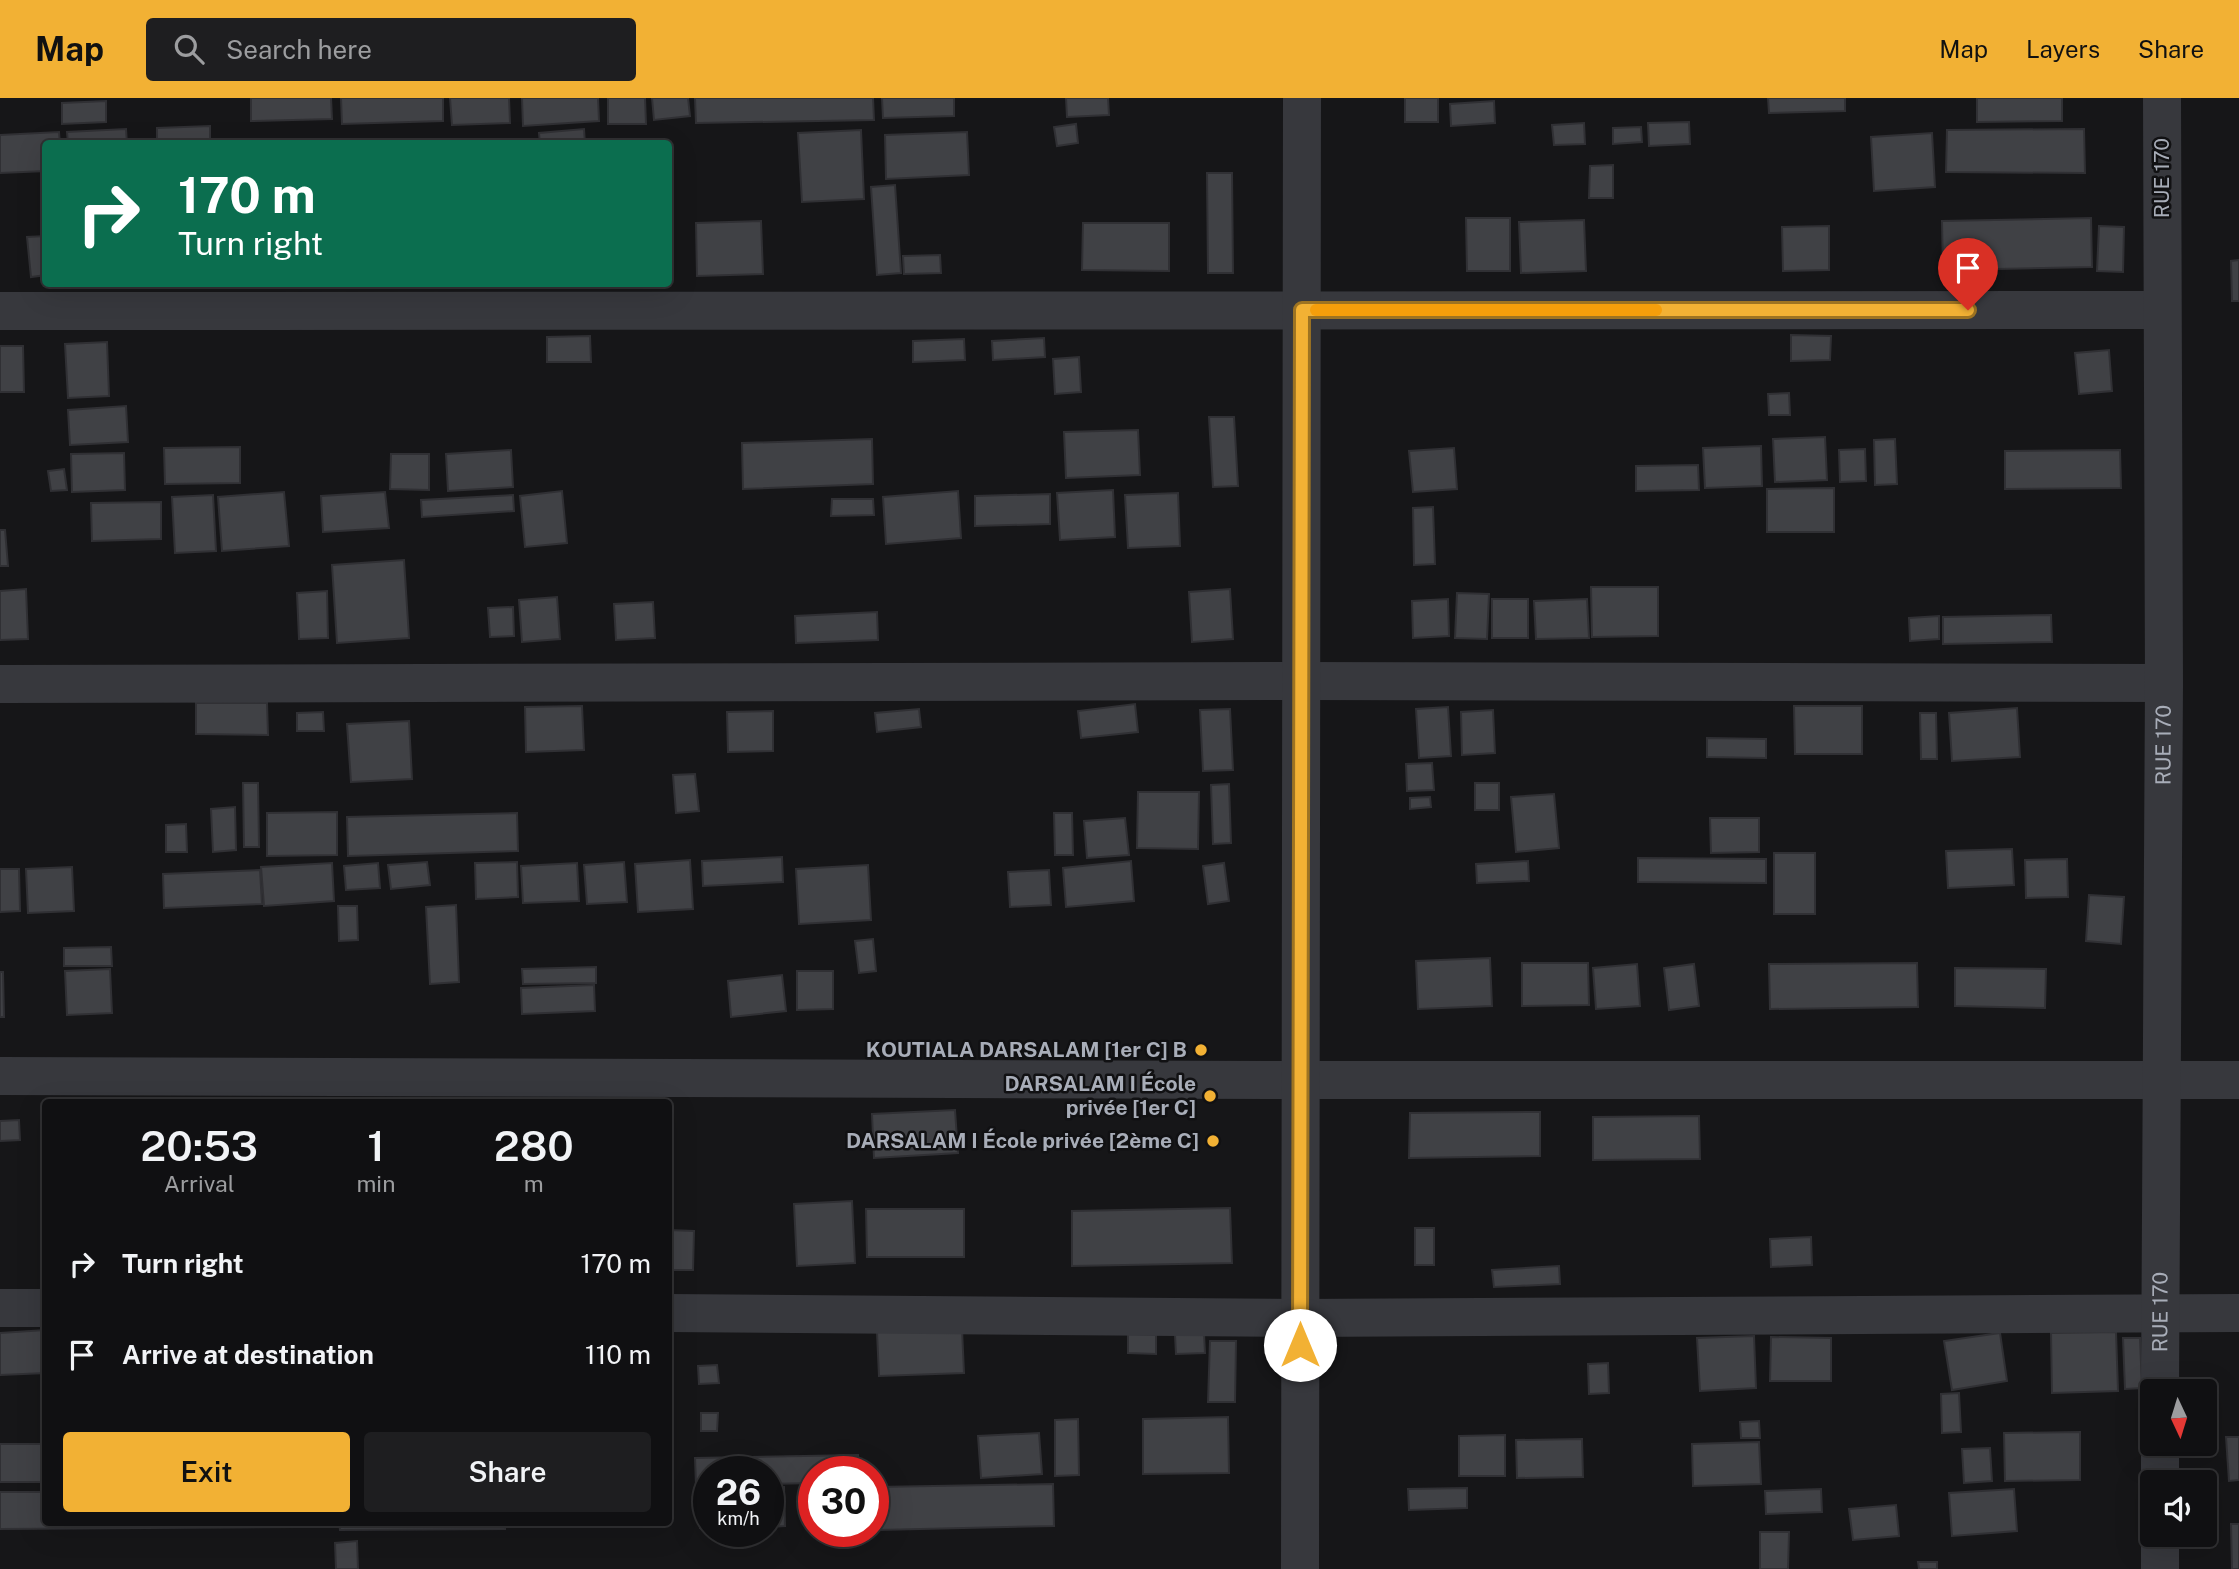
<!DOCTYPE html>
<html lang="en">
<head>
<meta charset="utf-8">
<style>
  :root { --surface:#101012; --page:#1e1e20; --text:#f1f3f6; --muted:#9c9d9f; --line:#303032; --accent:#f2b134 }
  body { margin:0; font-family:"Public Sans",sans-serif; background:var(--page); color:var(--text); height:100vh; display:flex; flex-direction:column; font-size:26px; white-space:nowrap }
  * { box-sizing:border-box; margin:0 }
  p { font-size:23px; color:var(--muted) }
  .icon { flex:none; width:38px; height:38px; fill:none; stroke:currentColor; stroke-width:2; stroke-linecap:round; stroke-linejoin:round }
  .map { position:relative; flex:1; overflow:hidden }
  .details { position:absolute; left:42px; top:1001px; width:630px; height:427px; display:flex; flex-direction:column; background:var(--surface); border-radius:7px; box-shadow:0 7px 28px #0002,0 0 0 2px var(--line) }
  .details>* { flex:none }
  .banner { position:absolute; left:42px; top:42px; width:630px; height:147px; border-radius:7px; box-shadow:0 7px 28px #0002,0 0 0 2px var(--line); background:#0b6e4f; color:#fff; overflow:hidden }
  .needle { width:46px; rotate:176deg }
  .tools { position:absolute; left:2140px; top:1281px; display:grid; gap:14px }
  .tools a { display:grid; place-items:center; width:77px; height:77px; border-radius:7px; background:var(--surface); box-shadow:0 7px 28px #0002,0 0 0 2px var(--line); font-size:35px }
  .speed { position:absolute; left:693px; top:1358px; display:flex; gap:14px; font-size:35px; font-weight:700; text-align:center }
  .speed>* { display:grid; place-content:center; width:91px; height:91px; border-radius:50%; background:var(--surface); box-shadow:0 7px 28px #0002,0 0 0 2px var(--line); line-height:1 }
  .speed small { font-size:18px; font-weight:400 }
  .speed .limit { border:10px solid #d22; background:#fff; color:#111 }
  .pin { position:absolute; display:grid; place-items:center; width:60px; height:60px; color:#fff; margin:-72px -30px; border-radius:50% 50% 50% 0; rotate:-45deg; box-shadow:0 0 7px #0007 }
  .pin .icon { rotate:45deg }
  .me { position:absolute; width:77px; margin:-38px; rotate:0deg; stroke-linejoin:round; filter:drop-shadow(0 0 5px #0008) }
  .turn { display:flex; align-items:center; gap:24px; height:147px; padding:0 21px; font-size:32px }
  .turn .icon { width:91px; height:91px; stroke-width:2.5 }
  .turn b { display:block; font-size:49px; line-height:60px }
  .eta { display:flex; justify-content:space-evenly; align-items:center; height:119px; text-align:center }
  .eta b { font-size:42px; font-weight:600; line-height:49px }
  .primary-button { display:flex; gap:14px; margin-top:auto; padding:14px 21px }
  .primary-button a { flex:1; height:80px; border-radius:7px; background:var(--accent); color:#111; font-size:28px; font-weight:600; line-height:80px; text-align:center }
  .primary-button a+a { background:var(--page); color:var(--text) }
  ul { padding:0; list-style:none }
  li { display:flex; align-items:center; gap:21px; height:91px; padding:0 21px }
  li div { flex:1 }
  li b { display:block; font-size:26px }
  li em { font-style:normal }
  header { display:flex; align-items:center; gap:42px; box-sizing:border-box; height:98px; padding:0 35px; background:var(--accent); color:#111 }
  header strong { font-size:33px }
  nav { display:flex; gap:38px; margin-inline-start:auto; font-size:24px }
  .search { width:490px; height:63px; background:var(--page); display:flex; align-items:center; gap:18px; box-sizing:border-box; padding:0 24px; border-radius:7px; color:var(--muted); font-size:26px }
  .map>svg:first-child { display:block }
  .building { fill:#404145; stroke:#303034; stroke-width:2 }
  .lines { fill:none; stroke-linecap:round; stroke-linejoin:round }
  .minor { stroke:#37383d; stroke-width:38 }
  .route-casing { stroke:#9d7322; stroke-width:18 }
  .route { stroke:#f2b134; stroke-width:12 }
  .slow { stroke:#f59e0b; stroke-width:12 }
  .poi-dot { fill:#f2b134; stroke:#111113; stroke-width:2.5 }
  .labels { text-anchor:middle; stroke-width:5; stroke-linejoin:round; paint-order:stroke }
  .street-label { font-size:21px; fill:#a8adb8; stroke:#111113 }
  .poi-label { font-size:21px; font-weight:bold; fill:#a8adb8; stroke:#111113; text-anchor:end }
</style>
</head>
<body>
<header>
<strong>Map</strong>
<div class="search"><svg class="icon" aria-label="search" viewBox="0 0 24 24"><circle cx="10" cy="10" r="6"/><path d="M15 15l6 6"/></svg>Search here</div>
<nav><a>Map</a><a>Layers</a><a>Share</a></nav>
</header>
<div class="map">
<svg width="2239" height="1471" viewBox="0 0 2239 1471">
  <rect width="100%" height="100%" fill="#161618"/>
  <g class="building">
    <path d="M251 0H331L332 21 251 23Z"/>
    <path d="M341 0H443V23L342 26Z"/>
    <path d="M450 0H509L510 25 452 27Z"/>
    <path d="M522 0H598L599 23 523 28Z"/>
    <path d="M608 0H645L646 26H608Z"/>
    <path d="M652 0H688L690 18 654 22Z"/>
    <path d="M695 0H873L874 22 696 25Z"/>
    <path d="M882 0H954V18L883 20Z"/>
    <path d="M1066 0H1108L1109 17 1067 19Z"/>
    <rect x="1405" y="0" width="33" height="24"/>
    <path d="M1768 0H1845V13L1769 15Z"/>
    <path d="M1977 0H2062V23L1977 24Z"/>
    <path d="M106 3V24L62 26V5Z"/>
    <path d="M1494 3 1495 25 1451 28 1450 6Z"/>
    <path d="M1689 24 1690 46 1649 48 1648 25Z"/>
    <path d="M1584 25 1585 46 1554 47 1552 27Z"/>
    <path d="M1076 26 1078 45 1057 48 1054 29Z"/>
    <path d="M210 28V46H157V30Z"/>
    <path d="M1641 29 1642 44 1613 46V30Z"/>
    <path d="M126 31 127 46H68L67 34Z"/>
    <path d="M584 31 585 46H540L539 35Z"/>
    <path d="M2084 31 2085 75 1946 74 1947 32Z"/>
    <path d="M861 32 864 101 802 104 798 35Z"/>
    <path d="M59 34 60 46H46V73L0 75V37Z"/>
    <path d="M967 34 969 77 886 81 885 37Z"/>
    <path d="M1932 35 1935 89 1874 93 1871 39Z"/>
    <path d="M1613 67V100H1589L1590 68Z"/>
    <path d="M1207 75H1232L1233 175H1208Z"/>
    <path d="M895 87 901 175 877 177 871 89Z"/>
    <path d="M1466 120H1510V173H1467Z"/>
    <path d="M2091 120 2092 169 1943 172 1942 123Z"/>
    <path d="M1584 122 1586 173 1521 175 1519 124Z"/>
    <path d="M761 123 763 176 697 178 696 125Z"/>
    <path d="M1083 125H1169V173L1082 172Z"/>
    <path d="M1829 128V172L1783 173 1782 129Z"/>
    <path d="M2099 128 2124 129 2123 174 2097 173Z"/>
    <path d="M46 138V177L31 179 27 139Z"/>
    <path d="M940 157 941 175 904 176 903 158Z"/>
    <path d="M2239 162V203H2232L2231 163Z"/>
    <path d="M1791 237 1831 238 1830 262 1791 263Z"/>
    <path d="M590 238 591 264H547V239Z"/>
    <path d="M1044 240 1045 259 993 262 992 243Z"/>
    <path d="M964 241 965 262 913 264V243Z"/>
    <path d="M107 244 109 298 68 300 65 246Z"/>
    <path d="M0 248H23L24 294H0Z"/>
    <path d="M2109 252 2112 293 2079 296 2075 255Z"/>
    <path d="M1079 259 1081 294 1055 296 1053 261Z"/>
    <path d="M1789 295 1790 317H1769L1768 296Z"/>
    <path d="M126 308 128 344 70 347 68 312Z"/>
    <path d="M1209 319H1234L1238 388 1213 389Z"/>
    <path d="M1138 332 1140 377 1066 380 1064 334Z"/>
    <path d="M1825 339 1827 382 1775 384 1773 341Z"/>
    <path d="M872 341 873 386 743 391 742 345Z"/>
    <path d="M1895 341 1897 386 1875 387 1874 342Z"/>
    <path d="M1761 348 1762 388 1705 390 1703 350Z"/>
    <path d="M240 349V385L165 386 164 350Z"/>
    <path d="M1454 350 1457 391 1413 394 1409 353Z"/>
    <path d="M1865 351 1866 383 1840 384 1839 352Z"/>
    <path d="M511 352 513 389 448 393 446 356Z"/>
    <path d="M2120 352 2121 390 2005 391V353Z"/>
    <path d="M124 355 125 392 72 394 71 356Z"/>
    <path d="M391 356H429V392L390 391Z"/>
    <path d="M1698 367 1699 392 1636 393V368Z"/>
    <path d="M64 371 67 392 51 393 48 373Z"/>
    <path d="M1834 390V434H1767V391Z"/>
    <path d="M1113 392 1115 439 1060 442 1057 395Z"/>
    <path d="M562 393 567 445 525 449 520 398Z"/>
    <path d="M958 393 961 440 886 446 883 399Z"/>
    <path d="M284 394 289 448 222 453 218 399Z"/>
    <path d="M385 394 389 430 323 434 321 398Z"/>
    <path d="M1178 395 1180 448 1128 450 1125 397Z"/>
    <path d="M1050 396V426L975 428V398Z"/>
    <path d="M213 397 216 453 175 455 172 399Z"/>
    <path d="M513 397 514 413 422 419 421 402Z"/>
    <path d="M832 401H873L874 417 831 418Z"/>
    <path d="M161 404V441L92 443 91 405Z"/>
    <path d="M1433 409 1435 466 1414 467 1413 410Z"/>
    <path d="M0 432H5L8 468H0Z"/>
    <path d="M404 462 409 540 337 545 332 467Z"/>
    <path d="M1591 489H1658V538L1592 539Z"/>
    <path d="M26 491 28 541 0 542V493Z"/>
    <path d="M1230 491 1233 541 1192 544 1189 494Z"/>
    <path d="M327 493 328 540 299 541 297 495Z"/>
    <path d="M1457 495 1489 496 1487 541 1455 540Z"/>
    <path d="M557 499 560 541 522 544 519 502Z"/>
    <path d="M1448 501 1449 538 1413 540 1412 503Z"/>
    <rect x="1492" y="501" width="36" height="39"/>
    <path d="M1587 501 1589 540 1536 541 1534 503Z"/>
    <path d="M653 504 655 540 616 542 614 506Z"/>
    <path d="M513 509 514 538 490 539 488 510Z"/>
    <path d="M877 514 878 542 796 545 795 518Z"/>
    <path d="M2051 517 2052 544 1943 546V519Z"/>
    <path d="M1939 518V541L1910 543 1909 520Z"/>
    <path d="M196 605H267L268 637 196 636Z"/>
    <path d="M1135 606 1138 634 1081 640 1078 613Z"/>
    <path d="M582 608 584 652 526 654 525 609Z"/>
    <path d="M1794 608H1862V656H1795Z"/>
    <path d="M1448 609 1451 658 1419 660 1416 611Z"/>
    <path d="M2017 610 2020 659 1952 663 1949 615Z"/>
    <path d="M919 611 921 629 877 634 875 615Z"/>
    <path d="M1230 611 1233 672 1203 673 1200 612Z"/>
    <path d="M1493 612 1495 655 1462 657 1461 614Z"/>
    <path d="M773 613V653L728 654 727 614Z"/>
    <path d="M323 614 324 633H297V615Z"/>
    <path d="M1920 615H1936L1937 661H1921Z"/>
    <path d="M409 623 412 681 351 684 347 626Z"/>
    <path d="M1707 640 1766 641V660L1707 659Z"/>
    <path d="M1432 665 1434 692 1407 693 1406 666Z"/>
    <path d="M695 676 699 713 676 715 673 677Z"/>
    <path d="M243 685H258L259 749H244Z"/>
    <rect x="1475" y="685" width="24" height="27"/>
    <path d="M1229 686 1231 745 1213 746 1211 687Z"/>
    <path d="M1138 694H1199L1198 751 1137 750Z"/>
    <path d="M1554 696 1559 750 1516 754 1511 699Z"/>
    <path d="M1430 699 1431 709 1410 711V700Z"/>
    <path d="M235 709 236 752 213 754 211 711Z"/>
    <path d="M337 714V757L267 758V715Z"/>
    <path d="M517 715 518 753 348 758 347 719Z"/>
    <path d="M1054 715H1072L1073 757H1055Z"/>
    <path d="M1125 720 1129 757 1087 760 1084 723Z"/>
    <path d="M1710 720H1759V754L1711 755Z"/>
    <path d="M186 726 187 754H166V727Z"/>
    <path d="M2012 751 2014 787 1948 790 1946 753Z"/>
    <rect x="1774" y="755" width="41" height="61"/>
    <path d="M782 759 783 784 703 788 702 763Z"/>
    <path d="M1638 760 1766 761V785L1638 784Z"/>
    <path d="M2067 761 2068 799 2026 800 2025 762Z"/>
    <path d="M690 762 693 811 638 814 635 766Z"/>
    <path d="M1131 763 1134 803 1066 809 1063 770Z"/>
    <path d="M1528 763 1529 783 1477 785 1476 766Z"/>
    <path d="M427 764 430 787 391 791 388 767Z"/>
    <path d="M517 764 518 799 476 801 475 765Z"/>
    <path d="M624 764 627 804 587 806 584 767Z"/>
    <path d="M332 765 334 803 264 808 261 769Z"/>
    <path d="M378 765 380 790 346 792 344 768Z"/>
    <path d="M577 765 579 803 523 805 521 768Z"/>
    <path d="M1224 765 1229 803 1208 806 1203 768Z"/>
    <path d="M868 767 871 822 799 826 796 771Z"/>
    <path d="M72 769 74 813 28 815 26 771Z"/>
    <path d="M0 771H19L20 813 0 814Z"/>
    <path d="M260 772 262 806 164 810 163 776Z"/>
    <path d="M1049 772 1051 807 1010 809 1008 774Z"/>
    <path d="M2089 797 2124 799 2121 846 2086 843Z"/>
    <path d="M456 807 459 884 430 886 426 809Z"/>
    <path d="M338 808H357L358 842 339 843Z"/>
    <path d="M873 841 876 873 859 875 855 843Z"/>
    <path d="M111 849 112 868H64V850Z"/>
    <path d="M1490 860 1492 908 1418 911 1416 863Z"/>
    <path d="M1522 865H1588L1589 907 1522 908Z"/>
    <path d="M1917 865 1918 909 1770 911 1769 866Z"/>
    <path d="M1637 866 1640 908 1596 911 1593 870Z"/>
    <path d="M1694 866 1699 908 1669 912 1664 870Z"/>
    <path d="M596 869V885L523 886 522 871Z"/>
    <path d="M1955 870 2046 871 2045 910 1955 908Z"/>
    <path d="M110 871 112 915 67 917 65 873Z"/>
    <path d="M797 873H833V911L797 912Z"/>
    <path d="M0 874H3L4 919H0Z"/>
    <path d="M782 877 786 913 731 919 728 883Z"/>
    <path d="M594 887 595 913 522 916 521 890Z"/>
    <path d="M955 1012 958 1055 874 1060 872 1016Z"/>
    <path d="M1540 1014V1058L1409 1060 1410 1015Z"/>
    <path d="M1699 1018 1700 1061 1593 1062V1019Z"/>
    <path d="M19 1022 20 1042 0 1043V1023Z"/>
    <path d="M852 1103 855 1165 797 1168 794 1106Z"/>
    <path d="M1230 1110 1232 1165 1072 1168V1113Z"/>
    <path d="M866 1111H964V1159H867Z"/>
    <rect x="1415" y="1130" width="19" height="37"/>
    <path d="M668 1132 694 1133 693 1172H668Z"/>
    <path d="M1811 1139 1812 1167 1771 1169 1770 1141Z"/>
    <path d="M1559 1168 1560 1186 1494 1189 1492 1172Z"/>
    <path d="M962 1231 964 1275 879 1278 877 1234Z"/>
    <path d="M45 1232 46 1275 0 1277V1235Z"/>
    <path d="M2116 1234 2118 1293 2052 1295 2051 1235Z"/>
    <path d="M2000 1235 2007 1283 1952 1292 1944 1243Z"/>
    <path d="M1128 1236 1156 1237V1256L1128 1255Z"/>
    <path d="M1204 1236 1205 1255 1176 1256 1175 1237Z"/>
    <path d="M1754 1238 1756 1290 1700 1293 1697 1240Z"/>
    <path d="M1771 1239 1831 1240V1283H1770Z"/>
    <path d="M2123 1240H2140L2142 1290 2125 1291Z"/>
    <path d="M1210 1243H1236L1235 1304H1208Z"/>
    <path d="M1608 1265 1609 1295 1589 1296 1588 1266Z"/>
    <path d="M717 1267 719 1285 699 1286 698 1268Z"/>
    <path d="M1959 1295 1961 1334 1942 1335 1941 1296Z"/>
    <path d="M701 1315H718L717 1333H701Z"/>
    <path d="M1228 1319 1229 1375 1143 1376V1321Z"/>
    <path d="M1078 1321 1079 1377 1055 1378V1322Z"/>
    <path d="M1759 1323 1760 1340H1741L1740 1324Z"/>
    <path d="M2080 1334V1382L2005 1383 2004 1335Z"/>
    <path d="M1039 1335 1042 1376 981 1380 978 1338Z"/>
    <path d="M1505 1337V1378H1459V1338Z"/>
    <path d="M2226 1339H2239V1382L2229 1383Z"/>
    <path d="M1582 1341 1583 1379 1517 1380 1516 1342Z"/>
    <path d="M1759 1344 1761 1386 1693 1388 1692 1346Z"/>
    <rect x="0" y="1346" width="46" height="38"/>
    <path d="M1990 1350 1992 1383 1964 1385 1962 1351Z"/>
    <path d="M858 1357V1374H814V1385L768 1386V1374H709V1387H696L695 1360Z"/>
    <path d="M1053 1386 1054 1428 878 1432 877 1389Z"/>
    <path d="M784 1389 785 1428 768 1429V1390Z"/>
    <path d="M1467 1390V1410L1409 1412 1408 1391Z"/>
    <path d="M698 1391H709V1430H700Z"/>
    <path d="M1821 1391 1822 1414 1766 1416 1765 1393Z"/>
    <path d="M2014 1391 2017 1433 1952 1438 1949 1395Z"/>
    <path d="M0 1394H46V1424H298V1429L0 1431Z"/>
    <path d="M1896 1407 1899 1438 1853 1442 1849 1411Z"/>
    <path d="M339 1424H505V1431L340 1432Z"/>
    <path d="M2231 1426H2239V1471H2232Z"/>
    <path d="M1760 1434H1789L1788 1471H1760Z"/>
    <path d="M357 1443 358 1471H336L335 1445Z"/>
    <path d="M1918 1464H1937V1471H1919Z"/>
  </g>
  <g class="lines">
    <g class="minor">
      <path d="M0 213 2162 212"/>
      <path d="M0 586 1301 583 2164 585"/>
      <path d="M0 978 1300 982H2239"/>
      <path d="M0 1210H46"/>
      <path d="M668 1215 1300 1220 2239 1215"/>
      <path id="s1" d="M2160 1293 2164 585 2162 0"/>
      <path d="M2160 1384V1346"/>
      <path d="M1300 1471 1302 0"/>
      <path d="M2160 1471V1437"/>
    </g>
  </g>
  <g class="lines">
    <defs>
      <path id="route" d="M1300 1247 1302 212H1968"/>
    </defs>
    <use href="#route" class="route-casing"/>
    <use href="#route" class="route"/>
    <path class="slow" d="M1316 212H1656"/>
  </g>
  <g class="poi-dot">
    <circle cx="1201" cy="952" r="7"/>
    <circle cx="1210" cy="998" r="7"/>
    <circle cx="1213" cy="1043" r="7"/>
  </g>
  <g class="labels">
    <g class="street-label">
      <text transform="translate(2162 80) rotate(-90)" y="7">RUE 170</text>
      <text dy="7" stroke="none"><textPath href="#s1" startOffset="646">RUE 170</textPath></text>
      <text dy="7" stroke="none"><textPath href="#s1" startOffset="79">RUE 170</textPath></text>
    </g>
    <g class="poi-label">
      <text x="1187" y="959">KOUTIALA DARSALAM [1er C] B</text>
      <text x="1196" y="993">DARSALAM I École<tspan x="1196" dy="24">privée [1er C]</tspan></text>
      <text x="1199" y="1050">DARSALAM I École privée [2ème C]</text>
    </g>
  </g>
</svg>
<div class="tools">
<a><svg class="needle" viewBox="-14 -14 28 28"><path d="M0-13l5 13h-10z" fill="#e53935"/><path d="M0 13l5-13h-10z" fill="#9c9d9f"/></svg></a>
<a><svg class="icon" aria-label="sound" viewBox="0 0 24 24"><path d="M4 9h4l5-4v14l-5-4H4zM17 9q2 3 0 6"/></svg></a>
</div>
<div class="speed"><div>26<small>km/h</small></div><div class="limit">30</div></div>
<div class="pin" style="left:1968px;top:212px;background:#d93025"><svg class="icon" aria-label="arrive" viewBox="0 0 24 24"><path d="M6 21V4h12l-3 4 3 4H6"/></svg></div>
<svg class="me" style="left:1300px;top:1247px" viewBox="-20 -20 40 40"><circle r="19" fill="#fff"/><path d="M0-13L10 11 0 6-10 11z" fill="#f2b134"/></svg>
<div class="banner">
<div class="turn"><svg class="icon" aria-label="right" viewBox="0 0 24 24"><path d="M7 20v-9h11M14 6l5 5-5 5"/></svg><div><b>170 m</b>Turn right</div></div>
</div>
<section class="details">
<div class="eta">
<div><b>20:53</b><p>Arrival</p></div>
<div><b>1</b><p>min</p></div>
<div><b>280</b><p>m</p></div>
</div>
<ul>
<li><svg class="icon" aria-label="right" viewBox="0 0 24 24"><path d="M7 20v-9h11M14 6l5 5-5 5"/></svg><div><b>Turn right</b></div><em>170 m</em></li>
<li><svg class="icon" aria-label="arrive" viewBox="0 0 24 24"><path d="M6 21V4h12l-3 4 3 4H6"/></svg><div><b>Arrive at destination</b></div><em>110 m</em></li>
</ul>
<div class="primary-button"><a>Exit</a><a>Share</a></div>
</section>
</div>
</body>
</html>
